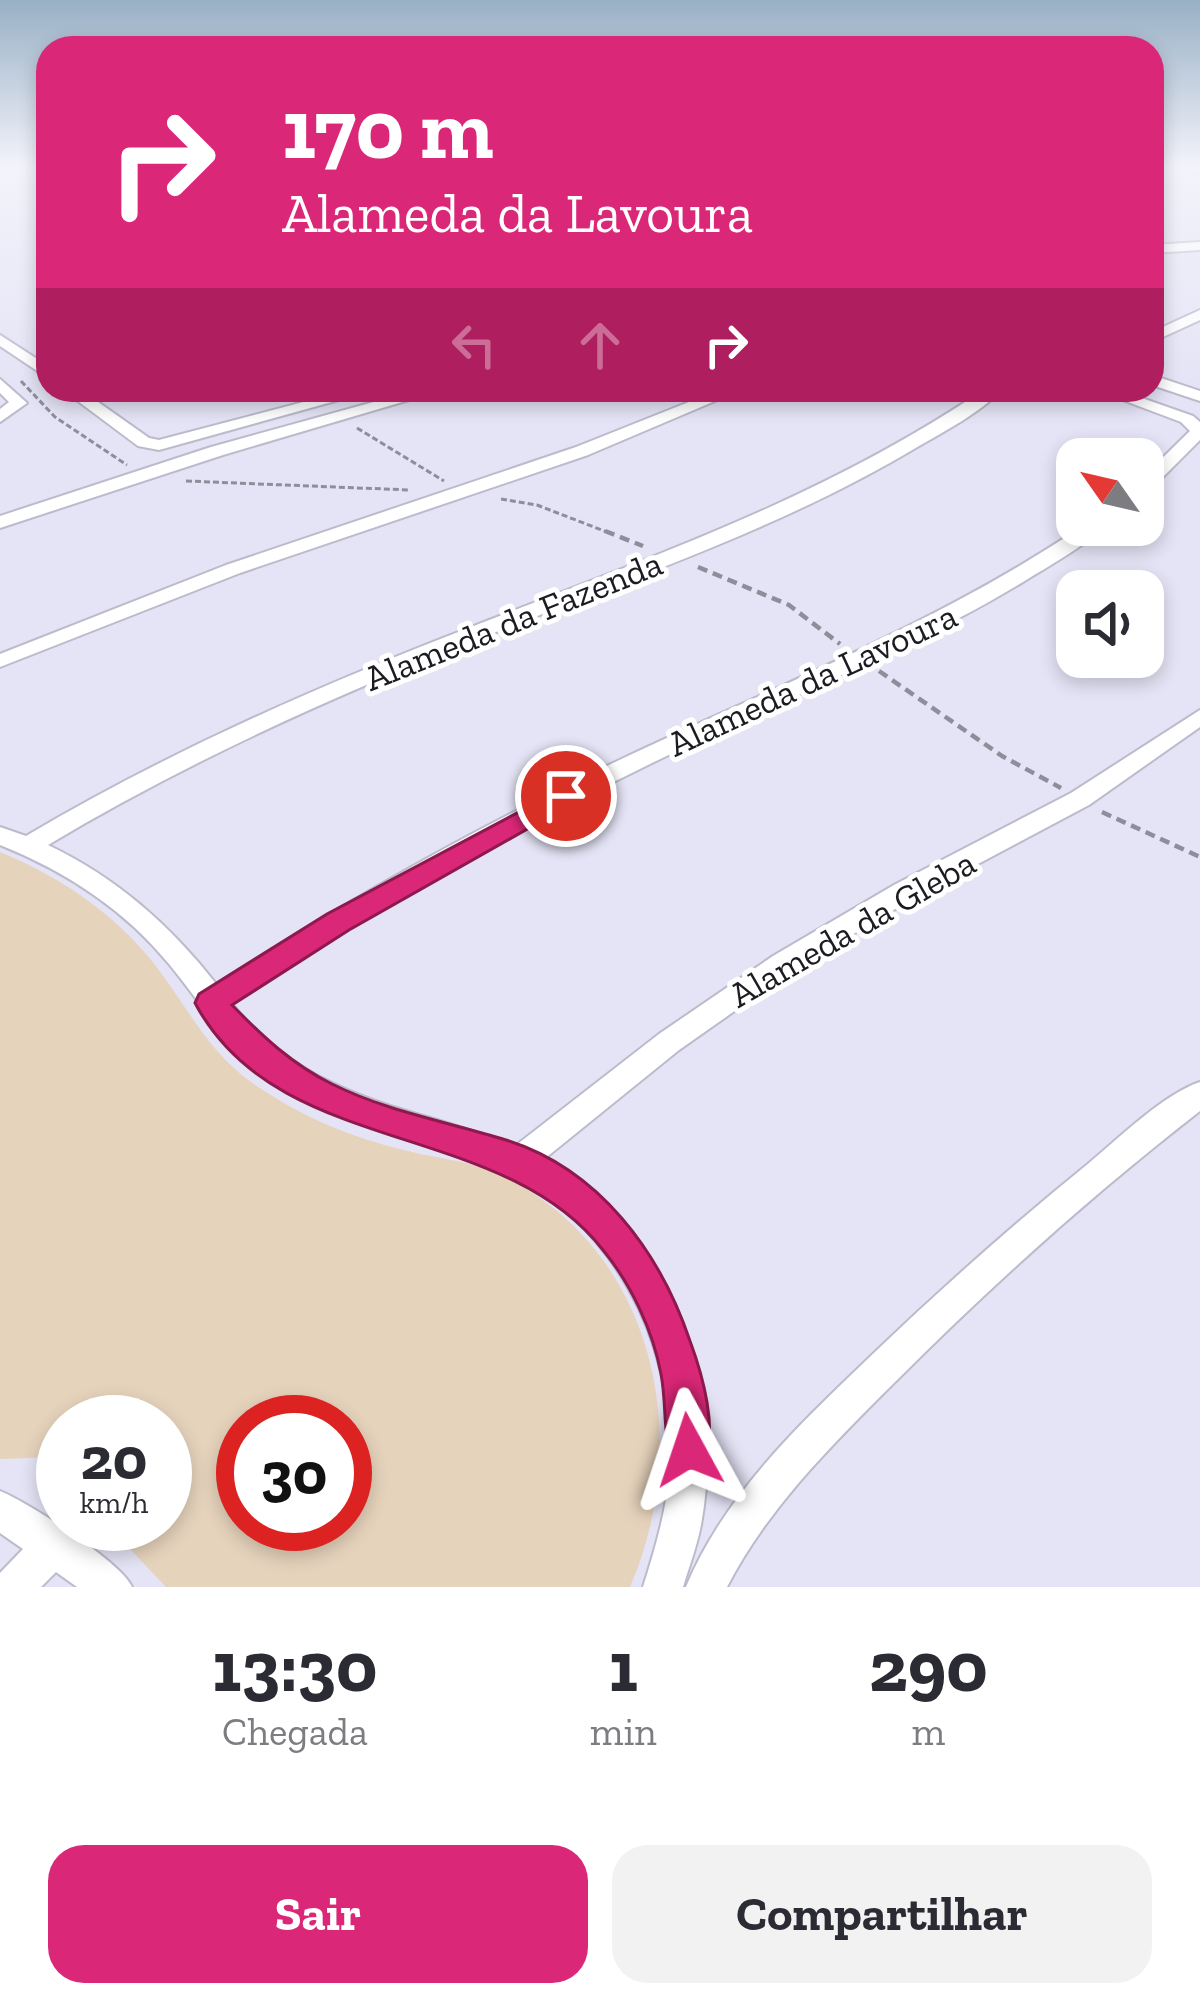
<!DOCTYPE html>
<html lang="pt">
<head>
<meta charset="utf-8">
<style>
  :root { --surface:#fff; --page:#f2f2f3; --text:#2b2b33; --muted:#7c7c81; --accent:#db2777 }
  body { margin:0; font-family:"Zilla Slab",serif; background:var(--page); color:var(--text); height:100vh; display:flex; flex-direction:column; font-size:45px; white-space:nowrap }
  * { box-sizing:border-box; margin:0 }
  p { font-size:39px; color:var(--muted) }
  .icon { flex:none; width:66px; height:66px; fill:none; stroke:currentColor; stroke-width:2; stroke-linecap:round; stroke-linejoin:round }
  .map { position:relative; height:1587px; overflow:hidden }
  .side { display:flex; flex-direction:column; background:var(--surface); flex:1 }
  .side>* { flex:none }
  .banner { position:absolute; left:36px; top:36px; width:1128px; height:366px; border-radius:36px; box-shadow:0 6px 18px #0003; background:#db2777; color:#fff; overflow:hidden }
  .needle { width:78px; rotate:304deg }
  .controls { position:absolute; left:1056px; top:438px; display:grid; gap:24px }
  .controls a { display:grid; place-items:center; width:108px; height:108px; border-radius:24px; background:var(--surface); box-shadow:0 6px 18px #0003; font-size:60px }
  .speed { position:absolute; left:36px; top:1395px; display:flex; gap:24px; font-size:60px; font-weight:700; text-align:center }
  .speed>* { display:grid; place-content:center; width:156px; height:156px; border-radius:50%; background:var(--surface); box-shadow:0 6px 18px #0003; line-height:1 }
  .speed small { font-size:30px; font-weight:400 }
  .speed .limit { border:18px solid #d22; background:#fff; color:#111 }
  .pin { position:absolute; display:grid; place-items:center; width:102px; height:102px; color:#fff; margin:-51px; border:6px solid #fff; border-radius:50%; box-shadow:0 3px 12px #0007 }
  .me { position:absolute; width:132px; margin:-66px; rotate:355deg; stroke-linejoin:round; filter:drop-shadow(0 0 9px #0008) }
  .turn { display:flex; align-items:center; gap:42px; height:252px; padding:0 48px; font-size:54px }
  .turn .icon { width:156px; height:156px; stroke-width:2.5 }
  .turn b { display:block; font-size:84px; line-height:102px }
  .lanes { display:flex; align-items:center; height:114px; padding:0 48px; background:#0003; justify-content:center; gap:60px; direction:ltr }
  .lanes .off { opacity:.35 }
  .eta { display:flex; justify-content:space-evenly; align-items:center; height:204px; text-align:center }
  .eta b { font-size:72px; font-weight:800; line-height:84px }
  .cta { display:flex; gap:24px; margin-top:auto; padding:24px 48px }
  .cta a { flex:1; height:138px; border-radius:36px; background:var(--accent); color:#fff; font-size:48px; font-weight:800; line-height:138px; text-align:center }
  .cta a+a { background:var(--page); color:var(--text) }
  .map>svg:first-child { display:block }
  .green { fill:#e6d3bc; fill-rule:evenodd }
  .lines { fill:none; stroke-linecap:round; stroke-linejoin:round }
  .minor-casing { stroke:#bbc; stroke-width:4 }
  .path-far1 { stroke:#8e8e9b; stroke-width:3; stroke-dasharray:6 3; stroke-linecap:butt }
  .path { stroke:#8e8e9b; stroke-width:4.5; stroke-dasharray:10 6; stroke-linecap:butt }
  .minor { fill:#fff; fill-rule:evenodd }
  .route { fill:#db2777; stroke:#8e194d; stroke-width:3 }
  .labels { text-anchor:middle; stroke-width:10; stroke-linejoin:round; paint-order:stroke }
  .street-label { font-size:36px; fill:#1b1b22; stroke:#fff }
</style>
</head>
<body>
<div class="map">
<svg width="1200" height="1587" viewBox="0 0 1200 1587">
  <rect width="100%" height="100%" fill="#e4e4f6"/>
  <path class="green" d="M0 852C65 879 123 919 164 977 192 1016 211 1053 251 1082 299 1116 351 1138 408 1151 438 1159 468 1160 496 1173 655 1246 695 1437 630 1587H166L128 1547 122 1524H165V1422H63V1457L0 1459ZM243 1422H345V1524H243Z"/>
  <g class="lines">
    <defs>
      <g id="minor">
        <path d="M1176 165 1200 166V172L1178 167Z"/>
        <path d="M1200 242V250L1152 253V245Z"/>
        <path d="M1200 310V320L1152 342V332Z"/>
        <path d="M0 335 48 366V378L0 346Z"/>
        <path d="M1152 375 1200 391V401L1152 385Z"/>
        <path d="M0 379 27 403 0 422V409L9 402 0 393Z"/>
        <path d="M63 390H81L149 438 159 440 349 390H375L159 450 138 446Z"/>
        <path d="M417 390H443L223 455 0 528V516L211 447Z"/>
        <path d="M719 390H741L588 455 240 573 0 667V654L226 565 576 447Z"/>
        <path d="M983 390H1002C979 413 947 430 919 446 796 520 660 568 527 620 361 684 200 754 48 845 117 878 170 925 217 985 349 898 487 822 630 755 784 683 942 621 1084 525H1105C1083 548 1050 565 1023 582 921 644 809 688 702 739 539 816 381 902 232 1004 315 1104 402 1102 515 1146L659 1034 773 956 894 885 1071 793 1200 710V727L1089 805 912 899 793 970 679 1050 543 1160C669 1234 727 1383 701 1525 697 1546 689 1567 683 1587H643C656 1546 668 1506 670 1463 674 1338 612 1220 497 1167 423 1132 337 1129 269 1079 226 1046 202 1004 169 964 124 909 65 871 0 845V827L26 836C168 752 318 686 471 627 648 558 826 497 983 390Z"/>
        <path d="M1096 390H1119L1193 416 1200 422V440L1149 491 1143 492V477L1190 431 1181 422Z"/>
        <path d="M1200 1082V1111C1093 1194 992 1285 896 1381 834 1443 768 1507 727 1587H686C725 1493 803 1421 875 1352 944 1286 1015 1223 1089 1163 1119 1138 1164 1094 1200 1082Z"/>
        <path d="M0 1491C28 1502 122 1563 132 1587H77L56 1572 41 1587H0V1573L23 1549 0 1533Z"/>
      </g>
    </defs>
    <use href="#minor" class="minor-casing"/>
    <g class="path-far1">
      <path d="M21 381 55 417 127 465"/>
      <path d="M357 428 444 481"/>
      <path d="M186 481 409 490"/>
      <path d="M501 499 537 505 612 534"/>
    </g>
    <g class="path">
      <path d="M605 531 643 546"/>
      <path d="M698 567 789 605 840 644"/>
      <path d="M879 671 1002 756 1061 788"/>
      <path d="M1102 812 1200 857"/>
    </g>
    <use href="#minor" class="minor"/>
  </g>
  <linearGradient id="sky" x2="0" y2="1"><stop stop-color="#98b0c5"/><stop offset="0.43" stop-color="#f3f3fb"/><stop offset="1" stop-color="#f3f3fb" stop-opacity="0"/></linearGradient>
  <rect width="1200" height="387" fill="url(#sky)"/>
  <path class="route" d="M566 787 575 789V802L349 930 232 1005C262 1036 293 1065 332 1084 386 1111 448 1122 506 1140 599 1169 660 1252 690 1341 703 1376 718 1430 704 1465L689 1471 674 1465C662 1436 667 1405 661 1374 653 1331 631 1284 603 1250 500 1118 278 1159 195 1003L199 994 327 914Z"/>
  <g class="labels">
    <g class="street-label">
      <text transform="translate(513 620) rotate(-22)" y="13">Alameda da Fazenda</text>
      <text transform="translate(812 679) rotate(-25)" y="13">Alameda da Lavoura</text>
      <text transform="translate(852 928) rotate(-30)" y="13">Alameda da Gleba</text>
    </g>
  </g>
</svg>
<div class="controls">
<a><svg class="needle" viewBox="-14 -14 28 28"><path d="M0-13l5 13h-10z" fill="#e53935"/><path d="M0 13l5-13h-10z" fill="#7c7c81"/></svg></a>
<a><svg class="icon" aria-label="sound" viewBox="0 0 24 24"><path d="M4 9h4l5-4v14l-5-4H4zM17 9q2 3 0 6"/></svg></a>
</div>
<div class="speed"><div>20<small>km/h</small></div><div class="limit">30</div></div>
<div class="pin" style="left:566px;top:796px;background:#d93025"><svg class="icon" aria-label="arrive" viewBox="0 0 24 24"><path d="M6 21V4h12l-3 4 3 4H6"/></svg></div>
<svg class="me" style="left:689px;top:1450px" viewBox="-20 -20 40 40"><path d="M0-17L14 15 0 8-14 15z" fill="#db2777" stroke="#fff" stroke-width="4"/></svg>
<div class="banner">
<div class="turn"><svg class="icon" aria-label="right" viewBox="0 0 24 24"><path d="M7 20v-9h11M14 6l5 5-5 5"/></svg><div><b>170 m</b>Alameda da Lavoura</div></div>
<div class="lanes"><svg class="icon off" aria-label="left" viewBox="0 0 24 24"><path d="M17 20v-9H6M10 6l-5 5 5 5"/></svg><svg class="icon off" aria-label="ahead" viewBox="0 0 24 24"><path d="M12 20V5M6 11l6-6 6 6"/></svg><svg class="icon" aria-label="right" viewBox="0 0 24 24"><path d="M7 20v-9h11M14 6l5 5-5 5"/></svg></div>
</div>
</div>
<section class="side">
<div class="eta">
<div><b>13:30</b><p>Chegada</p></div>
<div><b>1</b><p>min</p></div>
<div><b>290</b><p>m</p></div>
</div>
<div class="cta"><a>Sair</a><a>Compartilhar</a></div>
</section>
</body>
</html>
